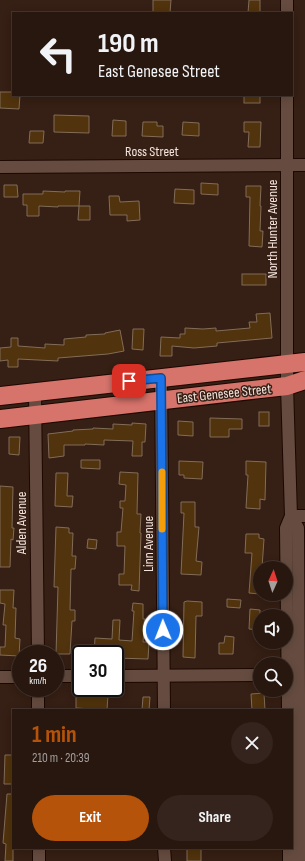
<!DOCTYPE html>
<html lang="en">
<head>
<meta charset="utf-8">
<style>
  :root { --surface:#28170f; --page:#34241d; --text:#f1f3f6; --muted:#a59f9e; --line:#44362f; --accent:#b45309 }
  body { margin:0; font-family:"Sofia Sans Condensed",sans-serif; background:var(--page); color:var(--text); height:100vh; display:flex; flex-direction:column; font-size:15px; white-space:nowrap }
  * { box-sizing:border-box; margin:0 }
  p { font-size:13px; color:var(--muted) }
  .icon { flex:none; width:22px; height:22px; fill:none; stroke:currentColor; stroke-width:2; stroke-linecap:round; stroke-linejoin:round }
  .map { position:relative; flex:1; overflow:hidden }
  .details { position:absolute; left:12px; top:709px; width:281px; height:140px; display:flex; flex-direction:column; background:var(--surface); border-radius:0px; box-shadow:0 2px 10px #0003,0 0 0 1px var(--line) }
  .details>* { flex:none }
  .guide { position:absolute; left:12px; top:12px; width:281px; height:84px; border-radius:0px; box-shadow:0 2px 10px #0003,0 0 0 1px var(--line); background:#28170f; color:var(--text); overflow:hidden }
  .needle { width:26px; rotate:3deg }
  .tools { position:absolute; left:253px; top:561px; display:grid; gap:8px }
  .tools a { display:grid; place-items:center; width:40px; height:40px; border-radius:50%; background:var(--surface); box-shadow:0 2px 10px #0003,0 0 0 1px var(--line); font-size:20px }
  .speed { position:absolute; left:12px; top:645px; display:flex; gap:8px; font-size:20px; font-weight:700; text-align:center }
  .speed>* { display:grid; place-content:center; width:52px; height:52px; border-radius:50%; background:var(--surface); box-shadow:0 2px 10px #0003,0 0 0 1px var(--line); line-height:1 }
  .speed small { font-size:10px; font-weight:400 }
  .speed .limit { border:2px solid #111; border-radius:6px; background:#fff; color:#111 }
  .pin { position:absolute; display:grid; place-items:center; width:34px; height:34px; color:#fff; margin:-17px; border-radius:8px; box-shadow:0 2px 6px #0006 }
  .me { position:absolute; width:44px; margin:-22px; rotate:359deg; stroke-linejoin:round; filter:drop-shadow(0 0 3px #0008) }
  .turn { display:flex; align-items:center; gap:14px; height:84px; padding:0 20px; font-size:18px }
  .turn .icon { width:52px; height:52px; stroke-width:2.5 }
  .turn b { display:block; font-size:28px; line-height:34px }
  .round { display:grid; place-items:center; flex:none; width:42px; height:42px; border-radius:21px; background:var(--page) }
  .overview { display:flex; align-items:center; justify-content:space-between; height:68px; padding:0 20px }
  h1 { font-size:24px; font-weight:700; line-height:30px; color:var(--accent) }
  .action { display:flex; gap:8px; margin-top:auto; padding:8px 20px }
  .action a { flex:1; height:46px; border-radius:24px; background:var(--accent); color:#fff; font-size:16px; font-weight:700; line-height:46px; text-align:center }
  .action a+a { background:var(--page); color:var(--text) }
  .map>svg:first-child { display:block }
  .building { fill:#51330d; stroke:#816d58 }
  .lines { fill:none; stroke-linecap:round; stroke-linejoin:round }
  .minor-casing { stroke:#1d0801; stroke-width:14 }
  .highway-casing { stroke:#1d0801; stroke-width:20 }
  .minor { stroke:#664c40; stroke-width:12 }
  .highway { stroke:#d6736b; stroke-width:18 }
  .route-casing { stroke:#114b97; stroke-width:10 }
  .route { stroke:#1a73e8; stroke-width:7 }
  .slow { stroke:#f59e0b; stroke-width:7 }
  .labels { text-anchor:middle; stroke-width:3; stroke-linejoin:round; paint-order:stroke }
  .street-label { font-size:14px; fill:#f3e3dc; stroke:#361f14 }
</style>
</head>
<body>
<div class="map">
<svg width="305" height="861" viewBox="0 0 305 861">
  <rect width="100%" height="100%" fill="#361f14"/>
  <g class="building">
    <path d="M153 0H171L170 13H153Z"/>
    <path d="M249 0H260V13H248Z"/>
    <path d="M0 92H13V95H20L19 109 0 108Z"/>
    <rect x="244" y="95" width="16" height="8"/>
    <path d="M54 115 89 116V133L54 132Z"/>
    <path d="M113 120 126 121V136H112Z"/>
    <path d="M143 122H157V126H163V137L142 136Z"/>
    <path d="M183 122 199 123V136L182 135Z"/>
    <path d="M244 122H261L260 147H248L249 132H244Z"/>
    <path d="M30 131H44L43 143H29Z"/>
    <path d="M201 183 218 184V195L201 194Z"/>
    <path d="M4 185H17L18 197H4Z"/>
    <path d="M246 186H261L260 206H261L260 231H263L262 247 249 246 250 197H246Z"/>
    <path d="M175 189 194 190V204L174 203Z"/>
    <path d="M43 191 65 192V191H80L79 206H58V207L39 206V216H27V205H23V194H43Z"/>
    <path d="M109 196H119L120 202 139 201 140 220 127 221V215H110Z"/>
    <path d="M79 206H90V220H78Z"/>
    <rect x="242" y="274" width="24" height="11"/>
    <path d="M270 313 272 338 217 343V346L194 348 172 346V356H160L161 337 180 338V334H185V328L203 329 216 328V331L250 328 249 322H257L256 314Z"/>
    <path d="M133 329H144L143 350 132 349Z"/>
    <path d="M120 330 124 351 108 354 58 358V361L18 359V367H8V360L0 361V348L11 347V338H18V346L45 348V344L64 345V339L86 337V335L105 334V333Z"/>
    <rect x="259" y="412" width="10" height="14"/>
    <path d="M210 418 242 419V429H229V437H210Z"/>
    <path d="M178 421 193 422V436L178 435Z"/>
    <path d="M132 423 146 424 145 442H142V456H132L133 441 104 440V445L85 444V445H64V456L49 458 48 434 73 431V430L93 429V428L113 429V424L132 425Z"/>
    <path d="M9 437H20L19 455 9 454Z"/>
    <path d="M81 460H100V469L81 468Z"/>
    <path d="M179 461 203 462 202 479 184 478V475H179Z"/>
    <path d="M246 461 266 462 265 500 260 499V509L246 508 248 475H246Z"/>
    <path d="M120 472 138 473 137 514H141L140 533H141L139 591 131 590 132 585H119V574H124L125 546H117V532H121L123 508H120V501H125L126 485 119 484Z"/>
    <path d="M56 473H68L67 496H73L72 507 55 506Z"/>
    <path d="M0 486 13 487 12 528H14L13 540 11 539 10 567H0Z"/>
    <path d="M181 502H195V527H199L196 561 202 562 201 575 181 574 184 513H181Z"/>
    <path d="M56 527 69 528V533H73L72 556H76L75 569H71L70 610H75V621H72L70 654H56L58 587H54Z"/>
    <path d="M246 534H259V538L264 539 262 568H260V594L249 593 252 553H245Z"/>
    <path d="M88 539 97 540 96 549 87 548Z"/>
    <path d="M0 590H14L13 608H16L15 638 20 639 19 656 0 655V647H5L6 625H3L5 604 0 603Z"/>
    <path d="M227 599 241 600 240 608 227 607Z"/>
    <path d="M187 601 202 602V616H196L195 658 183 657 184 602Z"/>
    <path d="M133 603 143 604V619H145L143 642H149L148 659 115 658V654H94L95 638 112 639 113 620H120L119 640 132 641 134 611H132Z"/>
    <path d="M250 609 260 610V630L249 629Z"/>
    <path d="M225 636 234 637 233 654H219V643H224Z"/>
    <path d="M264 693 265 710H252L251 694Z"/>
    <path d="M96 695H108L107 710 76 708V697H96Z"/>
    <path d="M143 697H150L149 710H142Z"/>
    <path d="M5 755H13V784H4Z"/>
    <path d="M7 794H13V861H5L6 844 3 843Z"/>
    <rect x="187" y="848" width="14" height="13"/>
  </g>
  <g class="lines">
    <defs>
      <g id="minor">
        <path d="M287 0V13"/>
        <path d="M287 95V386L291 516 286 528 288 710"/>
        <path d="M0 167 305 165"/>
        <path d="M161 378 164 710"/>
        <path d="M35 392 38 654"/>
        <path d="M291 516 298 528 300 861"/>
        <path d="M291 516H305"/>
        <path d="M55 676H81"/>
        <path d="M115 676 260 675"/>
        <path d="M0 677H21"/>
        <path d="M38 688V710"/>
        <path d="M39 848V861"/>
        <path d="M164 848 165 861"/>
        <path d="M289 848V861"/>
      </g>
      <g id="highway">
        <path d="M0 396 305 362"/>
        <path d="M0 419 287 386 305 380"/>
      </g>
    </defs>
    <use href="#minor" class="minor-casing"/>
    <use href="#highway" class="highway-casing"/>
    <use href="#minor" class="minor"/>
    <use href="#highway" class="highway"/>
  </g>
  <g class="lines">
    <defs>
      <path id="route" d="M129 381 161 378 163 630"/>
    </defs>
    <use href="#route" class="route-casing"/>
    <use href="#route" class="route"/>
    <path class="slow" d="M162 472V529"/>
  </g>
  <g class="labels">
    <g class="street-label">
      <text x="152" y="156">Ross Street</text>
      <text transform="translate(272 229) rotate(-90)" y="5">North Hunter Avenue</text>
      <text transform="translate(224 393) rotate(-6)" y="5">East Genesee Street</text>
      <text transform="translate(21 523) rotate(-90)" y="5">Alden Avenue</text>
      <text transform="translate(148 544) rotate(-90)" y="5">Linn Avenue</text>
    </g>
  </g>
</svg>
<div class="tools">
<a><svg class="needle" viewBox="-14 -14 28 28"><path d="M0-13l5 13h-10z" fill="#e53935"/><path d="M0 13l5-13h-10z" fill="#a59f9e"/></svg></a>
<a><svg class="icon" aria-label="sound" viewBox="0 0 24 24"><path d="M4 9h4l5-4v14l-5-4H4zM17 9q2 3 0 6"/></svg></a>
<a><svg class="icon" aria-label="search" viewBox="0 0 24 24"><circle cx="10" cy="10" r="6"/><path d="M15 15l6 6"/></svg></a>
</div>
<div class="speed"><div>26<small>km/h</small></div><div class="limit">30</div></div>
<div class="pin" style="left:129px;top:381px;background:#d93025"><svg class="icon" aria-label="arrive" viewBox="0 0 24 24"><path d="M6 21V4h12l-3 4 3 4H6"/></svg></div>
<svg class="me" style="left:163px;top:630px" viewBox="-20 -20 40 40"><circle r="17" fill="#1a73e8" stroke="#fff" stroke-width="3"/><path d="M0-11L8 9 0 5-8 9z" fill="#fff"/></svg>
<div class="guide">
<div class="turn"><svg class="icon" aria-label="left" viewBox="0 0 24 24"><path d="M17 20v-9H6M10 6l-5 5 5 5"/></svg><div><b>190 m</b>East Genesee Street</div></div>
</div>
<section class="details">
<div class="overview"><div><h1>1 min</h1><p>210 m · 20:39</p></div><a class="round"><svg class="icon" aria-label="close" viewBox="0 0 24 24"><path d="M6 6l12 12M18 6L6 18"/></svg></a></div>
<div class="action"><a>Exit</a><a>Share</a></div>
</section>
</div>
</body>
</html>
